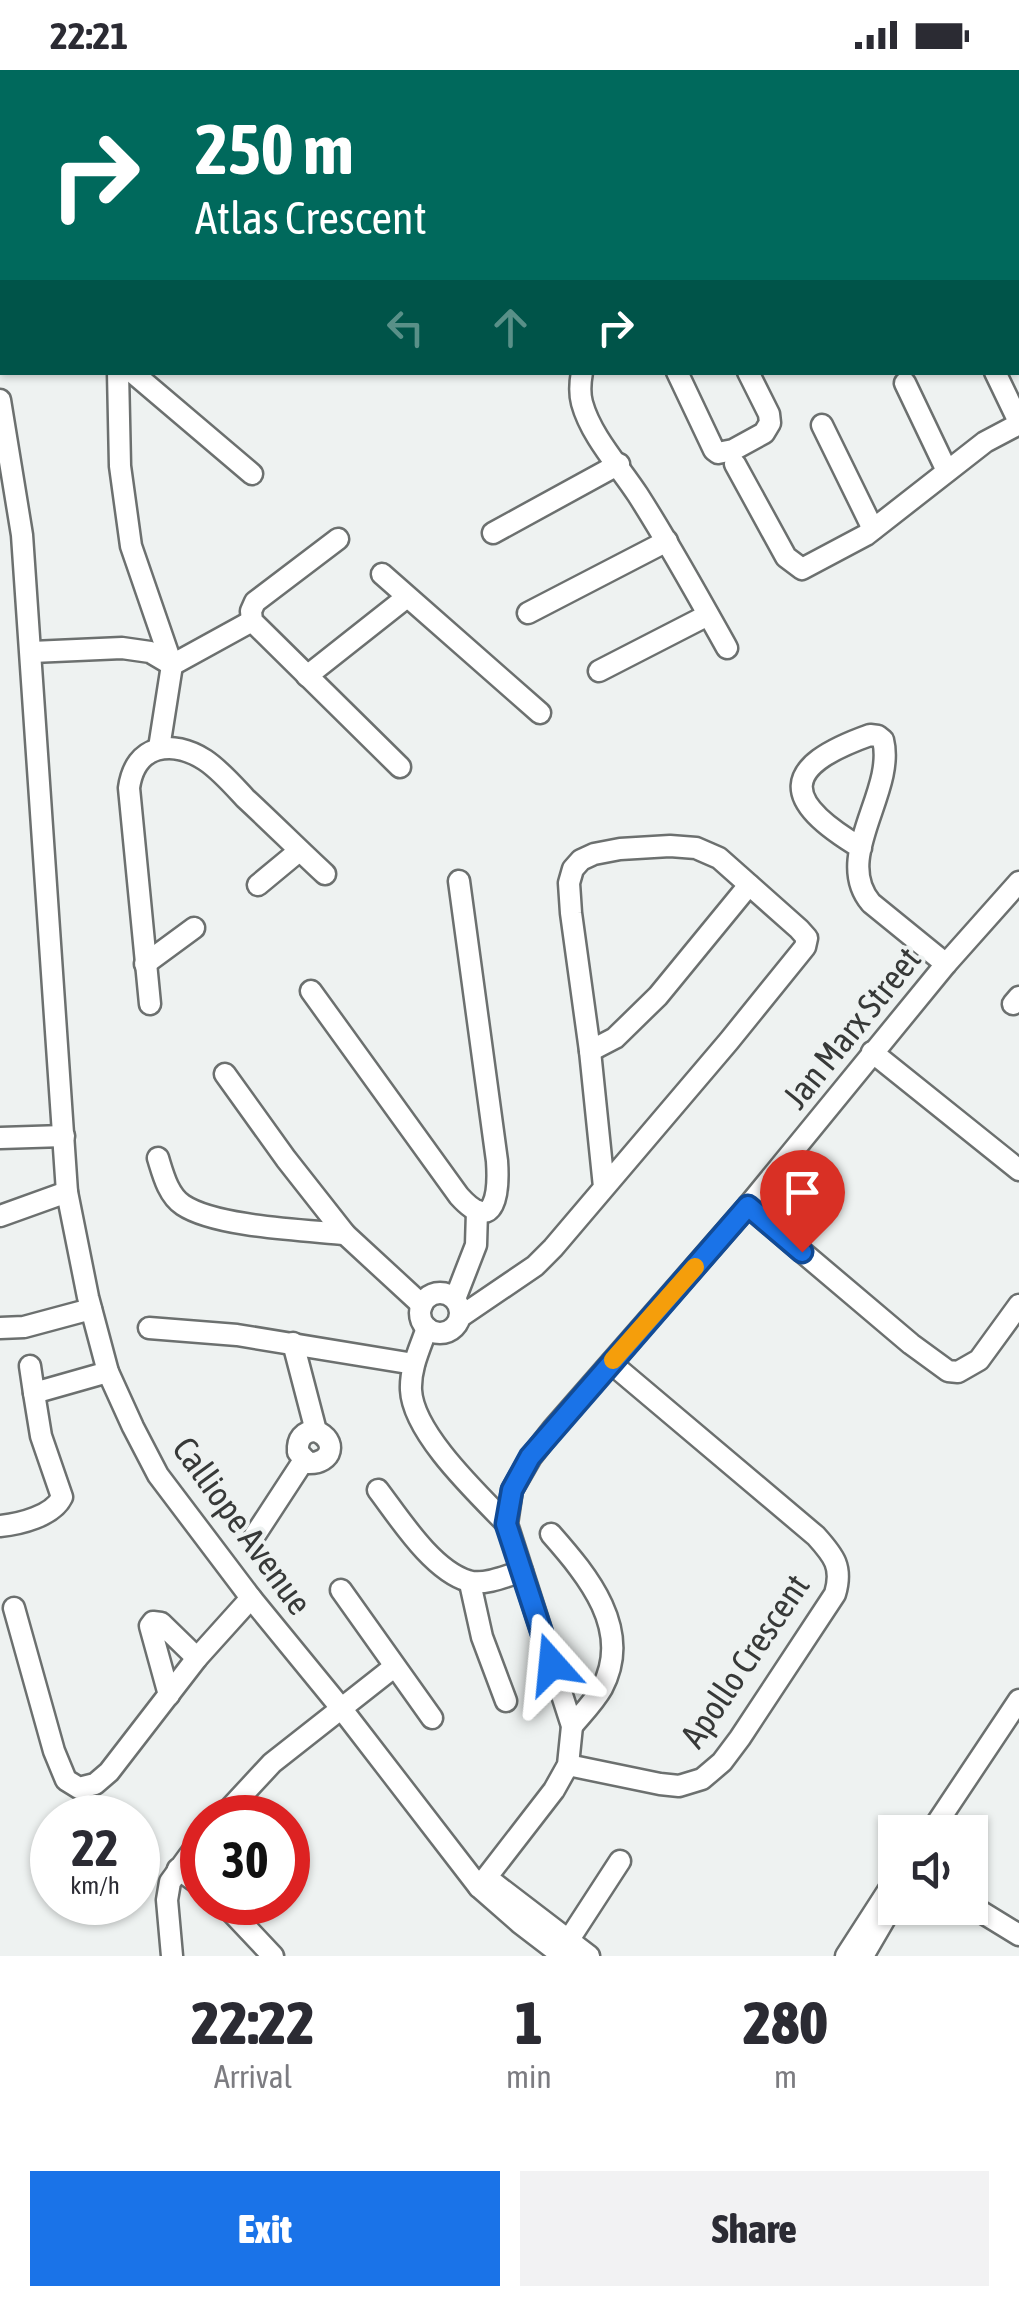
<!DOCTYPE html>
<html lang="en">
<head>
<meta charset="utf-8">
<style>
  :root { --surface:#fff; --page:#f2f2f3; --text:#2b2b33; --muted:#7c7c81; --accent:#1a73e8 }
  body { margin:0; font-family:"Asap Condensed",sans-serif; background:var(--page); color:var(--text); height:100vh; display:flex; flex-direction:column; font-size:38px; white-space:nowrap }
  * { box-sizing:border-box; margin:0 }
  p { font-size:32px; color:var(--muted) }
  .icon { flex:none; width:55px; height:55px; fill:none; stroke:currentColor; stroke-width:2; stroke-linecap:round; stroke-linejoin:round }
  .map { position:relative; height:1886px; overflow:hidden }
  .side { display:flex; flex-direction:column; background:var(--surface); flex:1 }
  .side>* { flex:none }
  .guide { position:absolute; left:0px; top:0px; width:1020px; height:305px; box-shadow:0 2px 8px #0004; background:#00695c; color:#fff; overflow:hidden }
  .fabs { position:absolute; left:878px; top:1745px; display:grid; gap:20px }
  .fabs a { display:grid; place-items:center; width:110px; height:110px; border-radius:0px; background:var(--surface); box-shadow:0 2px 8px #0004; font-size:50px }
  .speed { position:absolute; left:30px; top:1725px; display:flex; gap:20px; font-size:50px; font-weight:700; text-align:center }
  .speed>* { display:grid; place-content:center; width:130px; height:130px; border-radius:50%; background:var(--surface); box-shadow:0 2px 8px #0004; line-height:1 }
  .speed small { font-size:25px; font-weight:400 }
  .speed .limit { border:15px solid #d22; background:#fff; color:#111 }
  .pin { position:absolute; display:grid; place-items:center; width:85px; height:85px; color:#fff; margin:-102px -42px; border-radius:50% 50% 50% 0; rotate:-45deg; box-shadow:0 0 10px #0007 }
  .pin .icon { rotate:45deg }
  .me { position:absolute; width:110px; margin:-55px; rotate:342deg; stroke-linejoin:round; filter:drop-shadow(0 0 8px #0008) }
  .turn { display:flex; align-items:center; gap:35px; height:210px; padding:0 30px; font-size:45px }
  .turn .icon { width:130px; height:130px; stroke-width:2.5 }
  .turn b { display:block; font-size:70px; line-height:85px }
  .lanes { display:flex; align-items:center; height:95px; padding:0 30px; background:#0003; justify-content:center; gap:50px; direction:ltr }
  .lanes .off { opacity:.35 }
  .eta { display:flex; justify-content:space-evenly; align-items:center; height:170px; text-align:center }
  .eta b { font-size:60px; font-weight:800; line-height:70px }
  .cta { display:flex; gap:20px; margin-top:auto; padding:20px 30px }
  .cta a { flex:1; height:115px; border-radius:0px; background:var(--accent); color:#fff; font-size:40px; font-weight:800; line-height:115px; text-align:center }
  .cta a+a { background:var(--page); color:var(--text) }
  .status { display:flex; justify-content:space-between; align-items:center; height:70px; padding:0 50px; background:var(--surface); direction:ltr }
  .status svg { height:28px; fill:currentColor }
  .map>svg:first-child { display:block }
  .green { fill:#bfe4d8 }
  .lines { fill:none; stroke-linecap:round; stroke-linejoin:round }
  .minor-casing { stroke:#6c706f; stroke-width:25 }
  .path { stroke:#8d908f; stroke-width:2.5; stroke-dasharray:5 5; stroke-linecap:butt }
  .minor { stroke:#fff; stroke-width:20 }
  .route-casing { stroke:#114b97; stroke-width:25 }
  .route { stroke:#1a73e8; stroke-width:18 }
  .slow { stroke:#f59e0b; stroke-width:18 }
  .labels { text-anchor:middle; stroke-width:8; stroke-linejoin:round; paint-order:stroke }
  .street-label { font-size:35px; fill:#373938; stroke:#eef2f1 }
</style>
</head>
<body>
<div class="status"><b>22:21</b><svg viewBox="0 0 49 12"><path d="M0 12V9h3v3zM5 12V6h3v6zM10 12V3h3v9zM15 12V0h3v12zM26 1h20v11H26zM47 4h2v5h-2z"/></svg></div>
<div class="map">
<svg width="1019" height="1886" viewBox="0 0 1019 1886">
  <rect width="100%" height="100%" fill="#eef2f1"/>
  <path class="green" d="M0 0H387L383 2H2V236L0 238Z"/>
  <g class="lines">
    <defs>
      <g id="minor">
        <path d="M519 0 521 2"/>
        <path d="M669 0 671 2"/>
        <path d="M747 0 748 2"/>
        <path d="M860 0 861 2"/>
        <path d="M998 0 999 2"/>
        <path d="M1018 9 1019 8"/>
        <path d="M1018 32 1019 31"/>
        <path d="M1018 75 1019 78"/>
        <path d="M1018 199 1019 198"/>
        <path d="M118 302 120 396 131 476 172 595 159 678"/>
        <path d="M132 302 252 404"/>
        <path d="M582 302C580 313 579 322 582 333 591 366 619 396 638 425 670 475 698 526 727 578"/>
        <path d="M677 302 714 380 718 383 733 380 764 363 770 353 769 344 748 302"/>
        <path d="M995 302 1019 352"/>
        <path d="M905 313 947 401"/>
        <path d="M0 330 22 465 67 1122 88 1227 108 1302 133 1357 158 1405 251 1528 341 1638 479 1817 520 1853 563 1886"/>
        <path d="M822 355 873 459"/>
        <path d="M735 394 786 487 802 499 866 465 985 372 1019 354"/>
        <path d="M493 463 619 394"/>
        <path d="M338 469 255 532 251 541 252 551 400 697"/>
        <path d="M382 504 540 643"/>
        <path d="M528 543 667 471"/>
        <path d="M32 582 122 578 150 582 172 595"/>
        <path d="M172 595 252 551"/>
        <path d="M599 601 708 545"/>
        <path d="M307 606 407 527"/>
        <path d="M861 778C781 730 780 697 870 665L878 666 883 670C896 722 832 787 871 833L946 894"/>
        <path d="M258 815 299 781"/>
        <path d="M145 894 194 858"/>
        <path d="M311 921 459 1126C496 1167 499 1120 497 1091L459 811"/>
        <path d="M150 934 129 718C135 674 172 669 205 690 220 700 233 715 245 728 272 753 298 779 325 804"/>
        <path d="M1013 934 1019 927"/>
        <path d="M590 981 615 968 658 926 749 815"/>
        <path d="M872 982 1019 1100"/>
        <path d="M225 1004 286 1089 345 1164 422 1235"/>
        <path d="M0 1068 64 1066"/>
        <path d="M158 1088C163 1104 168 1125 183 1135 216 1157 305 1160 345 1164"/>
        <path d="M748 1136 911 1274 948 1301 958 1302 979 1290 1019 1235"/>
        <path d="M0 1146 67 1122"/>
        <circle cx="440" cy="1243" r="20"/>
        <path d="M455 1229 476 1175 477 1141"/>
        <path d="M460 1247 535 1196 553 1178 729 971 805 877 807 868 799 859 719 788 696 778 670 776 620 779 594 784 581 790 573 799 569 813 571 843 590 981 604 1117"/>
        <path d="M0 1258 24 1257 91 1239"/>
        <path d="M149 1258 237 1265 414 1294"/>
        <path d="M427 1258C420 1278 410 1298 411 1320 413 1363 477 1423 507 1454"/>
        <path d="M293 1273 316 1361C338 1370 333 1394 308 1393L298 1382C297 1369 303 1361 316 1361"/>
        <path d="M30 1296 34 1323 108 1302"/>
        <path d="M378 1420C400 1449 432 1500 468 1511 483 1516 507 1506 522 1501"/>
        <path d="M0 1456C20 1454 53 1446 62 1427L41 1366 34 1323"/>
        <path d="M551 1464C588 1506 633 1560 602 1618 594 1632 582 1644 572 1656"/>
        <path d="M255 1465 304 1390"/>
        <path d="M470 1513 482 1567 506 1631"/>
        <path d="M341 1520 432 1648"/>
        <path d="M14 1538 54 1681 66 1710 79 1718 95 1714 109 1702 197 1588 251 1528"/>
        <path d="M169 1625 150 1556 153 1552 161 1553 197 1588"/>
        <path d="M568 1695 660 1714 679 1716 702 1709 722 1692 740 1668 835 1524C843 1497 834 1486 816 1466L611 1293"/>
        <path d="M221 1748 272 1693 394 1597"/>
        <path d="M931 1762 1019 1630"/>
        <path d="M178 1799 202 1816"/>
        <path d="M495 1814 589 1886"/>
        <path d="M479 1817 554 1720 568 1695 572 1656 507 1454 512 1420 531 1387 553 1359 748 1136 946 894 1019 812"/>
        <path d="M222 1832 273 1886"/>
        <path d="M970 1835 1019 1865"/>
        <path d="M568 1871 620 1791"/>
        <path d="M172 1886 167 1830 170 1812 202 1768"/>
        <path d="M846 1886 895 1810"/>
        <path d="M863 1886 891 1838"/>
      </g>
    </defs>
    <use href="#minor" class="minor-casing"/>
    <g class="path">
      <path d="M322 2 326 0"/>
      <path d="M0 152H2"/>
    </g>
    <use href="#minor" class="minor"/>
  </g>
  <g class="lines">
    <defs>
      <path id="route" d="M552 1594 506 1454 512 1420 530 1387 748 1136 802 1182"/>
    </defs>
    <use href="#route" class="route-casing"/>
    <use href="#route" class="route"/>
    <path class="slow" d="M613 1290 695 1197"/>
  </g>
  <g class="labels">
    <g class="street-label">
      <text transform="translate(852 958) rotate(-51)" y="12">Jan Marx Street</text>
      <text transform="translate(242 1456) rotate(54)" y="12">Calliope Avenue</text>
      <text transform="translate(745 1591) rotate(-56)" y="12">Apollo Crescent</text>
    </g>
  </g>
</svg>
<div class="fabs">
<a><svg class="icon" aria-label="sound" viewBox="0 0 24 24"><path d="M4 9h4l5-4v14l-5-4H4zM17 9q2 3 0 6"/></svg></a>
</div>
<div class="speed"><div>22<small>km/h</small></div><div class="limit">30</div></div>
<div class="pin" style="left:802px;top:1182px;background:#d93025"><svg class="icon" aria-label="arrive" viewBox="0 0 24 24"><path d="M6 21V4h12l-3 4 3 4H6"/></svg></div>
<svg class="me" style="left:552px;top:1594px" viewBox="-20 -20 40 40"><path d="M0-17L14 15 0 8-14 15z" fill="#1a73e8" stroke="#fff" stroke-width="4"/></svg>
<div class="guide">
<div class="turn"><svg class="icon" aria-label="right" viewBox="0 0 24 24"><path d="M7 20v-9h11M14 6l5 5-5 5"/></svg><div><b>250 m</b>Atlas Crescent</div></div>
<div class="lanes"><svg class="icon off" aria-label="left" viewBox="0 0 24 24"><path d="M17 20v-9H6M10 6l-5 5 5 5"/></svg><svg class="icon off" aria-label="ahead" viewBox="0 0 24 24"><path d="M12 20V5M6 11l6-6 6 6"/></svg><svg class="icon" aria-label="right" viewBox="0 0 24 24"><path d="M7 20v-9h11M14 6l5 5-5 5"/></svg></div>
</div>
</div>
<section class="side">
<div class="eta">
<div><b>22:22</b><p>Arrival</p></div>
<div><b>1</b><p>min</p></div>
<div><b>280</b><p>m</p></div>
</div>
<div class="cta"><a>Exit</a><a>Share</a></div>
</section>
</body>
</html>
